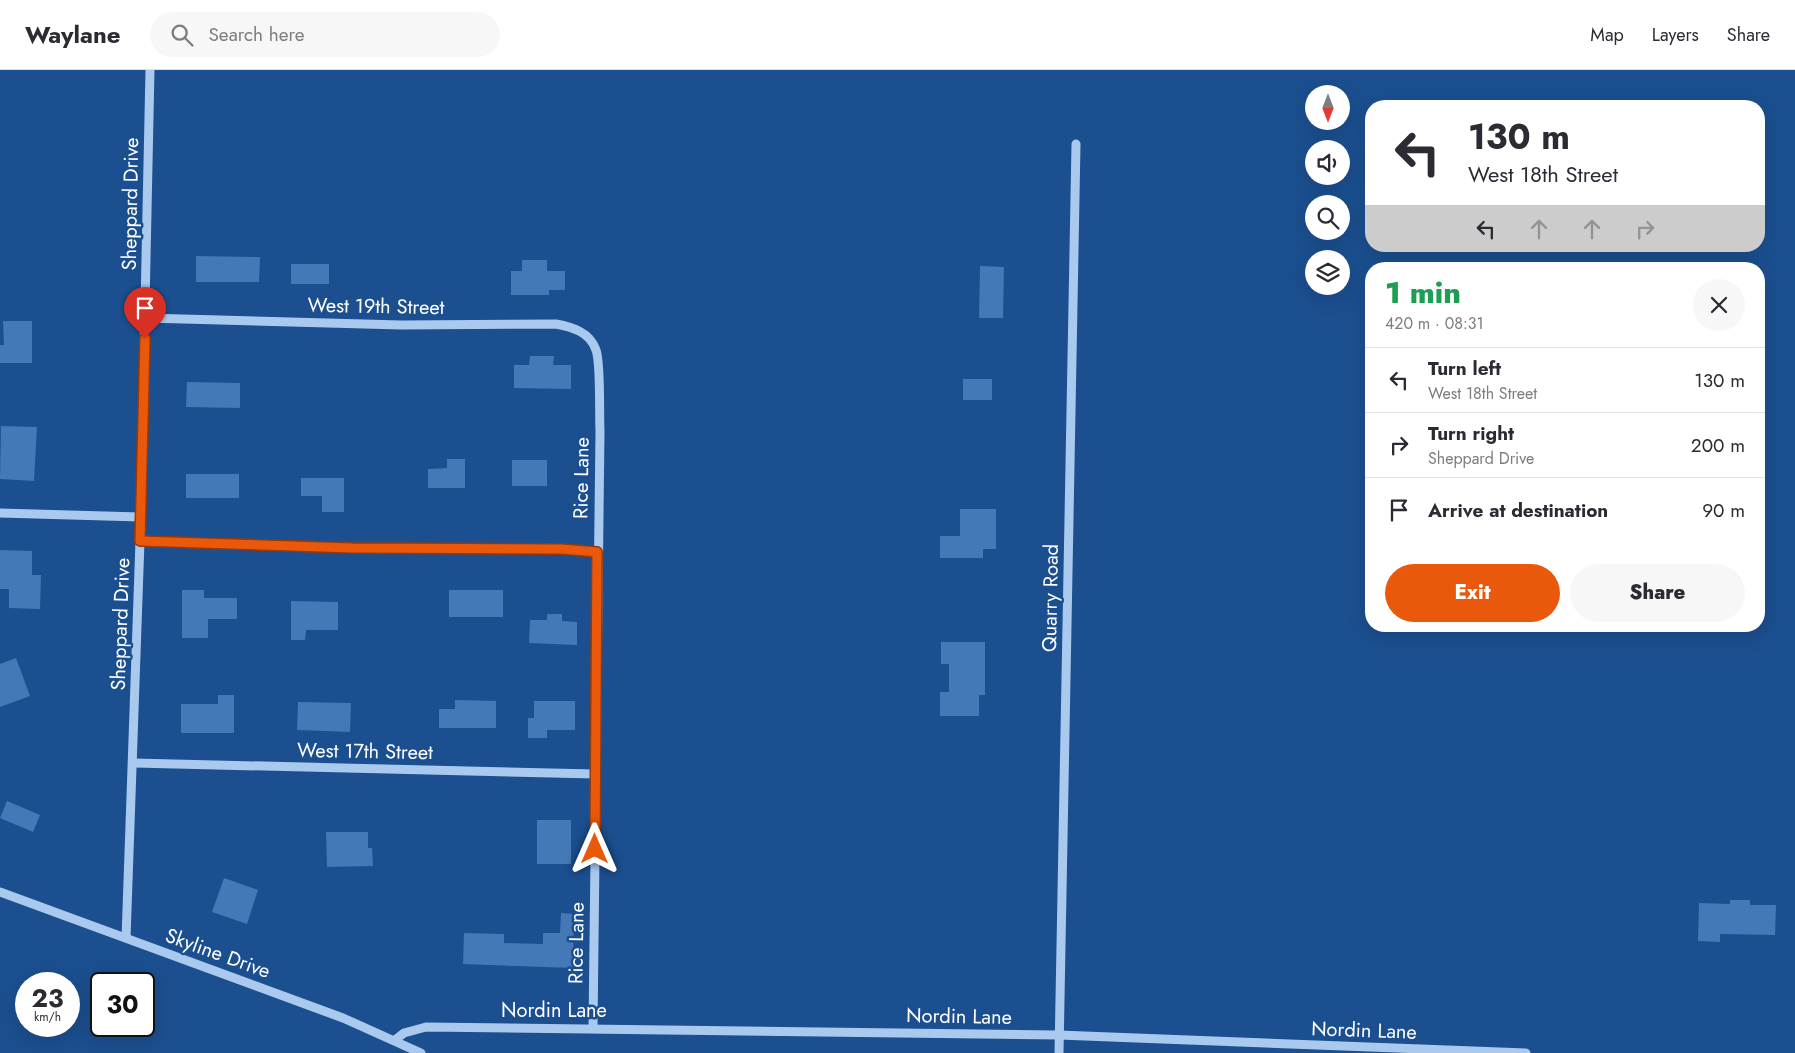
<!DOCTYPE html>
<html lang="en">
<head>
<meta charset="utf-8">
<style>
  :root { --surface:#fff; --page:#f7f7f7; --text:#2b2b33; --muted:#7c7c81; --line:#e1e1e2; --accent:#ea580c }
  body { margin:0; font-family:Jost,sans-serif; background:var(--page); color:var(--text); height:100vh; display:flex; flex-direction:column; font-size:19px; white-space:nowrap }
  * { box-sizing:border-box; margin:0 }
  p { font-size:16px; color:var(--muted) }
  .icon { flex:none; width:28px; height:28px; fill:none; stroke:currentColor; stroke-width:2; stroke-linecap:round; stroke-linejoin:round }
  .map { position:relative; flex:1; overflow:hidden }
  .sheet { position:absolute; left:1365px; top:192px; width:400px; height:370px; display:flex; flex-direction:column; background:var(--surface); border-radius:20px; box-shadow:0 5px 20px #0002 }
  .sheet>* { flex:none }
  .hud { position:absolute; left:1365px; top:30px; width:400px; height:152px; border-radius:20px; box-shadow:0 5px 20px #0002; background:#fff; color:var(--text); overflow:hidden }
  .needle { width:32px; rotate:180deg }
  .fabs { position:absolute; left:1305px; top:15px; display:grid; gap:10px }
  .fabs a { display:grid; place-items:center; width:45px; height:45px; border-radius:50%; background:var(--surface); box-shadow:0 5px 20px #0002; font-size:25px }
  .speed { position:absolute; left:15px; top:902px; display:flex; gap:10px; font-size:25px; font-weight:700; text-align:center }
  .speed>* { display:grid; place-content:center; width:65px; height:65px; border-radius:50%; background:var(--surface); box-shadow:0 5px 20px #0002; line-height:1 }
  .speed small { font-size:12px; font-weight:400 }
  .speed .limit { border:2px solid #111; border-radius:8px; background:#fff; color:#111 }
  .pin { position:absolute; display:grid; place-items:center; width:42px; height:42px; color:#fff; margin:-51px -21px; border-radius:50% 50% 50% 0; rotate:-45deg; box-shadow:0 0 5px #0007 }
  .pin .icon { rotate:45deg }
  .me { position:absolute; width:55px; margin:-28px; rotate:0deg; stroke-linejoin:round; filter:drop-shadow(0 0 4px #0008) }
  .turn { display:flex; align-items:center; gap:18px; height:105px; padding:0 20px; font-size:22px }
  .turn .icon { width:65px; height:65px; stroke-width:2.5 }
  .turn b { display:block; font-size:35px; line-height:42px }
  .lanes { display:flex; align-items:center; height:48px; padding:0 20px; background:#0003; justify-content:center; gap:25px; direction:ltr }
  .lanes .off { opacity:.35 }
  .round { display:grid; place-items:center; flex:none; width:52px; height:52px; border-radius:26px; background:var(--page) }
  .headline { display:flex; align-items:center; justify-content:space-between; height:85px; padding:0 20px }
  h1 { font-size:30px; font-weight:800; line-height:38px; color:#1e9e55 }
  .action { display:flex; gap:10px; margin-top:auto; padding:10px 20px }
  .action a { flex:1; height:58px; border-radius:30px; background:var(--accent); color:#fff; font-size:20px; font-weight:800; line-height:58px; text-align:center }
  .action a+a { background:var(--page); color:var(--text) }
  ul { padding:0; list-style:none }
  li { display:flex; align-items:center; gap:15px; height:65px; padding:0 20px; border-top:1px solid var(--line) }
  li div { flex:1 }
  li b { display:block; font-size:19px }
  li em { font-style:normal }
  header { display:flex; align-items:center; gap:30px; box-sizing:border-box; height:70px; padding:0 25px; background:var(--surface); border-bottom:1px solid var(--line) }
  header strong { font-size:24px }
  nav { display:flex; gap:28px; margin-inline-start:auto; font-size:18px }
  .search { width:350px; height:45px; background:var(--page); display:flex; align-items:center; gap:12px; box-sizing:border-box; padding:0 18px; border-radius:28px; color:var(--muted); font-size:19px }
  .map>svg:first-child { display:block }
  .building { fill:#4478b7 }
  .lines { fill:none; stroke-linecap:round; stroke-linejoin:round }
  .minor { stroke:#a9c9ee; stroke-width:9 }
  .route-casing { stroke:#983908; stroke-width:12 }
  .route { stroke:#ea580c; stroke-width:9 }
  .labels { text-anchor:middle; stroke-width:5; stroke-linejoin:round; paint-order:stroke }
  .street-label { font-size:20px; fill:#fff; stroke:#1b4f8f }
</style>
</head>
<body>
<header>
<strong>Waylane</strong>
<div class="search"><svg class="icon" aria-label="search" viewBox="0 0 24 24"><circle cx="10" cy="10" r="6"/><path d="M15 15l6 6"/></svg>Search here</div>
<nav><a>Map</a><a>Layers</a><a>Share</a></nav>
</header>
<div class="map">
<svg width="1795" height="983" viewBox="0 0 1795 983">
  <rect width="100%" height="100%" fill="#1b4f8f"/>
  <g class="building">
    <path d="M196 186 260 187 259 212H196Z"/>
    <path d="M522 190H547V201H565V220H549V225H511V201H522Z"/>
    <rect x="291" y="194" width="38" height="20"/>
    <path d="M980 196 1004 197 1003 248H979Z"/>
    <path d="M3 251H32V293H0V275H4Z"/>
    <path d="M530 286H554L553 295H571V319L514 318V295H529Z"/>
    <rect x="963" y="309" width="29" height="21"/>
    <path d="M187 312 240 313V338L186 337Z"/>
    <path d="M1 356 37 357 34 411 0 409Z"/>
    <path d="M447 389H465V418H428V399L447 398Z"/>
    <rect x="512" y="390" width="35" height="26"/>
    <rect x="186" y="404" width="53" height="24"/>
    <path d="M301 408H344V442H322V426H301Z"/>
    <path d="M960 439H996V479H983V488H940V466H960Z"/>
    <path d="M0 480 32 481V505H41L40 539 9 538V519H0Z"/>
    <path d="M182 520H204V528H237V549H208V568H182Z"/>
    <rect x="449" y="520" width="54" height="27"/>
    <path d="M291 531 338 532V560H306L305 570H291Z"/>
    <path d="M547 544H562V551L577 552V575L529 573 530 550H547Z"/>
    <path d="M941 572H985V625H979V646H940V622H949V594H941Z"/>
    <path d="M16 588 30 626 0 637V594Z"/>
    <path d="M218 625H234V663H181V634H218Z"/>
    <path d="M455 630 496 631V658H439V639H455Z"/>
    <path d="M534 631H575V660H547V668H528V648H534Z"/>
    <path d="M298 632 351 633 350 662 297 660Z"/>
    <path d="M7 731 40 745 33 762 0 748Z"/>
    <rect x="537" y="750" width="34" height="44"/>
    <path d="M326 762H368V778H372L373 796 327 797Z"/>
    <path d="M224 808 258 820 247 854 212 842Z"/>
    <path d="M1730 830H1750V835H1776L1775 865 1720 864V872L1698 871 1699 833 1730 834Z"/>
    <path d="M561 843 574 844 573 898 463 894 464 863 504 864V873L543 874V863H560Z"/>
  </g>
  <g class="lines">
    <g class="minor">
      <path d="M146 248 401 255 556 254C572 257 590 262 596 280 601 293 599 344 600 361L593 958"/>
      <path d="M0 443 140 447"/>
      <path d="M140 471 352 478 561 479 597 482"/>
      <path d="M134 693 595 704"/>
      <path d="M0 822 343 948 421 983"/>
      <path d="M126 868 140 471 150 0"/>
      <path d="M395 970 404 963 426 957 1059 965 1526 983"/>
      <path d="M1059 983 1076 74"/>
    </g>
  </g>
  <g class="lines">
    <defs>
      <path id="route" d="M145 268 140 471 352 478 561 479 597 482 595 779"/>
    </defs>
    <use href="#route" class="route-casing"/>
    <use href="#route" class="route"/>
  </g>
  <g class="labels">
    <g class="street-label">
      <text transform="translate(130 134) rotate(-89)" y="7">Sheppard Drive</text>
      <text transform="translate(376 236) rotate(1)" y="7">West 19th Street</text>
      <text transform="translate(581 408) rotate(-89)" y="7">Rice Lane</text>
      <text transform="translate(1050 528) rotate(-89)" y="7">Quarry Road</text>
      <text transform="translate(120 554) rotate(-88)" y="7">Sheppard Drive</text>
      <text transform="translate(365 681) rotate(1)" y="7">West 17th Street</text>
      <text transform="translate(576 873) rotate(-89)" y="7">Rice Lane</text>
      <text transform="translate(218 883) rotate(20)" y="7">Skyline Drive</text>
      <text x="554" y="947">Nordin Lane</text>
      <text transform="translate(959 946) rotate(1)" y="7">Nordin Lane</text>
      <text transform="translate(1364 960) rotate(2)" y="7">Nordin Lane</text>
    </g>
  </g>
</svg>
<div class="fabs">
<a><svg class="needle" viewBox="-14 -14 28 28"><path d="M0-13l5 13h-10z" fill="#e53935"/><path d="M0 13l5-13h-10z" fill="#7c7c81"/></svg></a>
<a><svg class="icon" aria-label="sound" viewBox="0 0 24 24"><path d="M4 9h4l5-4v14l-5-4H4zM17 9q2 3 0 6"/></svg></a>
<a><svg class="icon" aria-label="search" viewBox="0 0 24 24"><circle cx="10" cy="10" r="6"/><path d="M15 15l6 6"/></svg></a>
<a><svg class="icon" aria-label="layers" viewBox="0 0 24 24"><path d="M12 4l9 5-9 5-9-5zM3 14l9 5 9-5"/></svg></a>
</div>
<div class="speed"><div>23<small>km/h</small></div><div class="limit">30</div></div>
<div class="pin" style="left:145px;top:268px;background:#d93025"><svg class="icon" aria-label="arrive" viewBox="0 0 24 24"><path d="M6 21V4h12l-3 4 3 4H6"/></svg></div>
<svg class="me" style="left:595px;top:779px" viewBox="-20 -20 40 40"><path d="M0-17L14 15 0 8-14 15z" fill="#ea580c" stroke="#fff" stroke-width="4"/></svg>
<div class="hud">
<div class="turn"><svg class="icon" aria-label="left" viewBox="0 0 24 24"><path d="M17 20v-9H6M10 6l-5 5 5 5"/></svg><div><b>130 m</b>West 18th Street</div></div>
<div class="lanes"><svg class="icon" aria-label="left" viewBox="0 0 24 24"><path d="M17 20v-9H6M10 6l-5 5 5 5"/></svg><svg class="icon off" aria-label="ahead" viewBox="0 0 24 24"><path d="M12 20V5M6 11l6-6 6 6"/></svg><svg class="icon off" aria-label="ahead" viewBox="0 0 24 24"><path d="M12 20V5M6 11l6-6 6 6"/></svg><svg class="icon off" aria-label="right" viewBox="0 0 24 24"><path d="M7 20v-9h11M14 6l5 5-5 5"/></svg></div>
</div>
<section class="sheet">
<div class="headline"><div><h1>1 min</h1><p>420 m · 08:31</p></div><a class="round"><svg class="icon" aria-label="close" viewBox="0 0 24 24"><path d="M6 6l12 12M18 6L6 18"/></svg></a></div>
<ul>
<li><svg class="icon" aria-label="left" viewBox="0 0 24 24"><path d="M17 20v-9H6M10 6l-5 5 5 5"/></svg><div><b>Turn left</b><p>West 18th Street</p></div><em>130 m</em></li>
<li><svg class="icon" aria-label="right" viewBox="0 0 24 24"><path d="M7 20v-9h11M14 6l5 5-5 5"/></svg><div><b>Turn right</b><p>Sheppard Drive</p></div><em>200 m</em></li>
<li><svg class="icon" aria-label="arrive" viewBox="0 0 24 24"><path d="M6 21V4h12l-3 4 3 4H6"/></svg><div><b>Arrive at destination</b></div><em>90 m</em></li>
</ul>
<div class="action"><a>Exit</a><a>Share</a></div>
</section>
</div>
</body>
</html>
